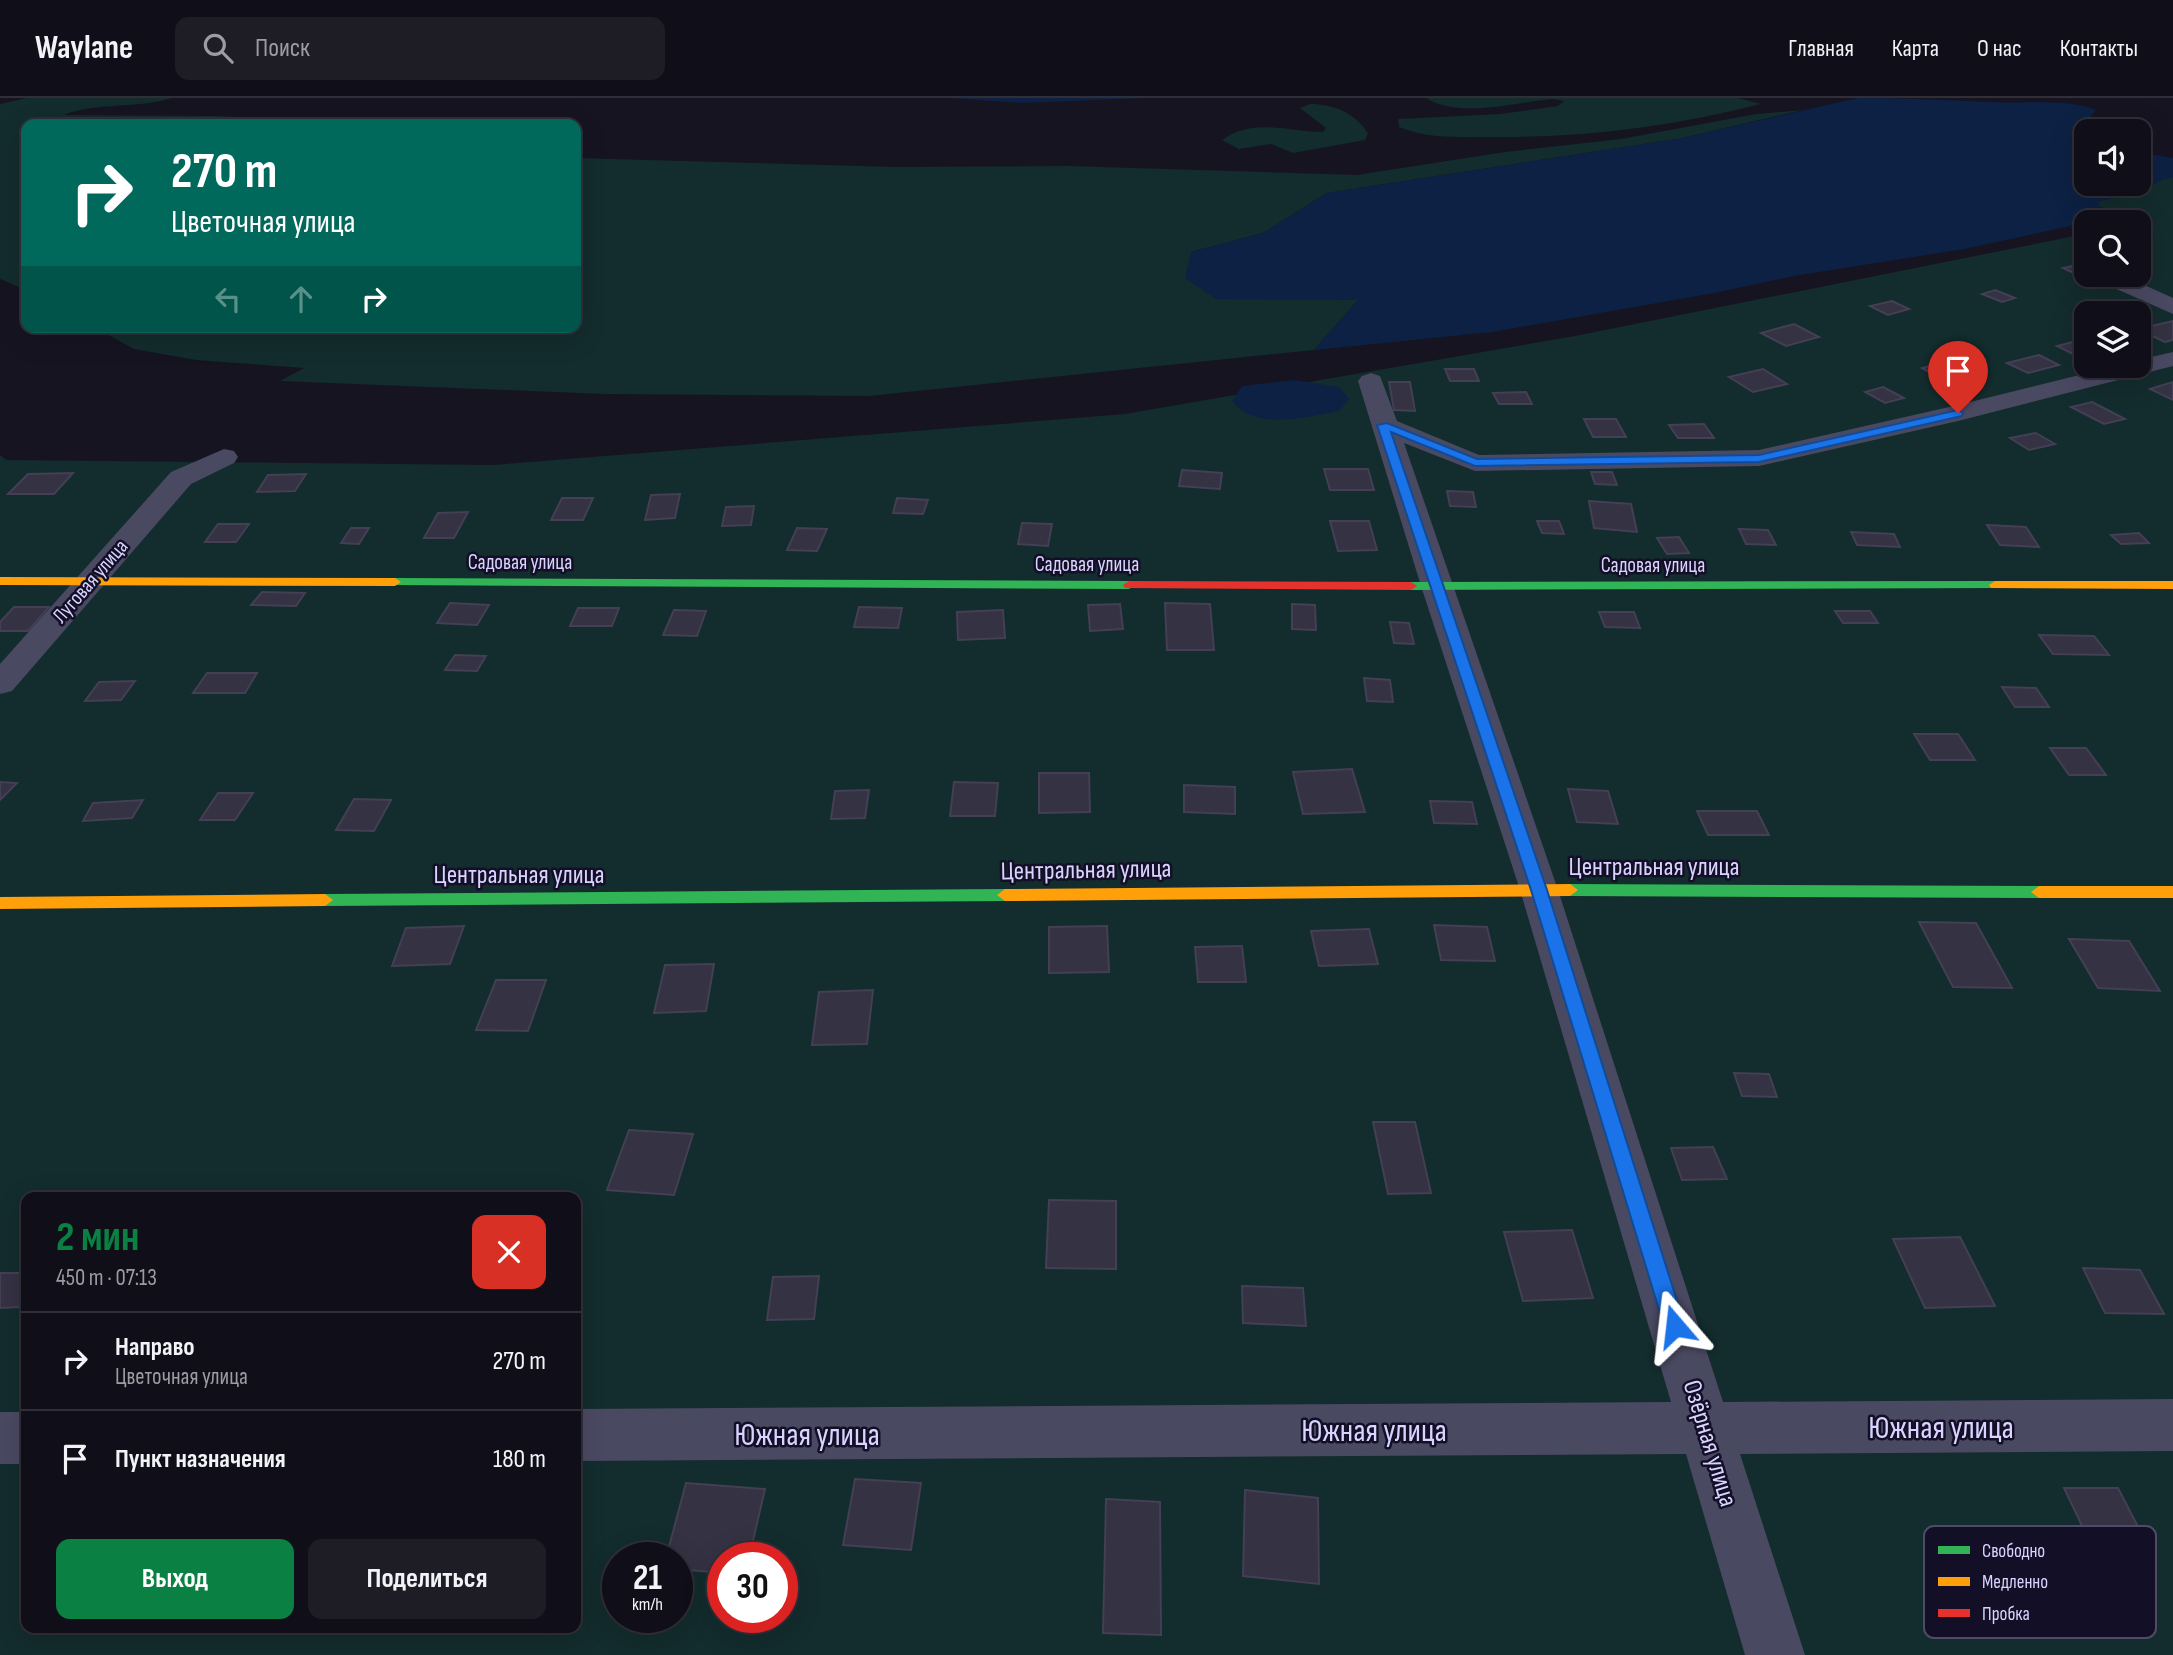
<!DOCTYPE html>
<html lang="ru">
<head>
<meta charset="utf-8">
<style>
  :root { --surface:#100f19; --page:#1e1d26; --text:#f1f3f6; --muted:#9c9ca2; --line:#302f38; --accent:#0b8043 }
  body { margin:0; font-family:"Sofia Sans Condensed",sans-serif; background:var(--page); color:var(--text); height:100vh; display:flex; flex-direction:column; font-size:26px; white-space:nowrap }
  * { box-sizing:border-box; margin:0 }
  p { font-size:23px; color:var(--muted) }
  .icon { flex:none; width:38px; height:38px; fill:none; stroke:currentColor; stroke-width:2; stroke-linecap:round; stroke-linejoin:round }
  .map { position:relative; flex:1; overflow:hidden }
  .panel { position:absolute; left:21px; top:1094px; width:560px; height:441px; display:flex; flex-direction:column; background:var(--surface); border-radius:14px; box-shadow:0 7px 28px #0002,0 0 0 2px var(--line) }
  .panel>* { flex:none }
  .banner { position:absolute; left:21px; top:21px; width:560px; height:214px; border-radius:14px; box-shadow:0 7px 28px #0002,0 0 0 2px var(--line); background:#00695c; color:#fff; overflow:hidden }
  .buttons { position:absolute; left:2074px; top:21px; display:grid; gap:14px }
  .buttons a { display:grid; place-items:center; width:77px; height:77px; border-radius:14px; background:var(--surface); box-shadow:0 7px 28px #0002,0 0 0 2px var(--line); font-size:35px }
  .speed { position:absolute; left:602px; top:1444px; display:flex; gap:14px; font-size:35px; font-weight:700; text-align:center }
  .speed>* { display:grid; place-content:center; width:91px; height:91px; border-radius:50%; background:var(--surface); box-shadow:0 7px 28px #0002,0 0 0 2px var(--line); line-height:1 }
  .speed small { font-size:18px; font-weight:400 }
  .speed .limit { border:10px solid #d22; background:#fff; color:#111 }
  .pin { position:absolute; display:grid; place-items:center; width:60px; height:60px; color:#fff; margin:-72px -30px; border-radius:50% 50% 50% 0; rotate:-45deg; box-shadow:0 0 7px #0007 }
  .pin .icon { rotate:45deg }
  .me { position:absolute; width:77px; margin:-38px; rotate:343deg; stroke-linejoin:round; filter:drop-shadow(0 0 5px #0008) }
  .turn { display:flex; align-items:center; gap:24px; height:147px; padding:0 35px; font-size:32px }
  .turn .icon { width:91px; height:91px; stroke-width:2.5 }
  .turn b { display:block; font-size:49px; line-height:60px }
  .lanes { display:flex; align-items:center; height:66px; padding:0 35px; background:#0003; justify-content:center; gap:35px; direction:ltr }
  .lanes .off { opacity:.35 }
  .round { display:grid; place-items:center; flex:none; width:74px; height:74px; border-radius:14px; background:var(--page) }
  .head { display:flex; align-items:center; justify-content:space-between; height:119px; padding:0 35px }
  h1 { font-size:42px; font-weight:700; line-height:52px; color:var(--accent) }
  .cta { display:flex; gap:14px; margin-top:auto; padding:14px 35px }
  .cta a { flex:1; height:80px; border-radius:14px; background:var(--accent); color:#fff; font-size:28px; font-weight:700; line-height:80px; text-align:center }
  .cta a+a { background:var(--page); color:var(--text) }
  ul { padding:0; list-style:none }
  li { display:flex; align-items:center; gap:21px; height:98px; padding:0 35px; border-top:2px solid var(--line) }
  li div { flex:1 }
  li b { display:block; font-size:26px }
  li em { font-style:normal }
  header { display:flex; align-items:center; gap:42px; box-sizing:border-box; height:98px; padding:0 35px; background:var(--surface); border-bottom:2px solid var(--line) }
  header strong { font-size:33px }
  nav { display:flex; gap:38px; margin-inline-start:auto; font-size:24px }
  .search { width:490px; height:63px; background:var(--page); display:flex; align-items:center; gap:18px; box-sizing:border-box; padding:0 24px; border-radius:14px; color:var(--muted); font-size:26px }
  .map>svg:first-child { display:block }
  .green { fill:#132c2d; fill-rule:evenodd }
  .water { fill:#0d2144 }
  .building { fill:#343243; stroke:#433f54; stroke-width:2 }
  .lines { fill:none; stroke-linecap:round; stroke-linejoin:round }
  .street { fill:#4a4962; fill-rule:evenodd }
  .fast { fill:#30b455; fill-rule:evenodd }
  .slow { fill:#ff9f0a; fill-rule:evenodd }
  .jam { fill:#e5322d; fill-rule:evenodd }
  .route { fill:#1a73e8; stroke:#114b97; stroke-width:2 }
  .labels { text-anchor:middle; stroke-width:5; stroke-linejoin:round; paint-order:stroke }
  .far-street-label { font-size:21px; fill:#d9d4ff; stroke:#130f26 }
  .street-label { font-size:26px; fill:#d9d4ff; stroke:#130f26 }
  .near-street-label { font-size:32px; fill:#d9d4ff; stroke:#130f26 }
  .key { fill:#130f26; stroke:#4e4a67; stroke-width:2 }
  .key-label { font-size:19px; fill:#d9d4ff }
</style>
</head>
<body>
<header>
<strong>Waylane</strong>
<div class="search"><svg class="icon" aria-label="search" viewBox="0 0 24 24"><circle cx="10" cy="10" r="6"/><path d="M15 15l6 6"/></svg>Поиск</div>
<nav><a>Главная</a><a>Карта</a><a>О нас</a><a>Контакты</a></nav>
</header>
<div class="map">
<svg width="2173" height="1557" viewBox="0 0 2173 1557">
  <rect width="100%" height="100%" fill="#161421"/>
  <g class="green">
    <path d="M27 0H172C138 11 95 4 64 17L219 18 338 26H26V192L0 181V6Z"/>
    <path d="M1426 0H1738L1761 6C1672 29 1581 40 1489 39 1458 39 1428 41 1399 29L1398 21 1500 16 1558 8 1564 3 1553 1C1515 4 1460 21 1426 0Z"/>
    <path d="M1310 6C1334 6 1355 15 1368 35L1365 42 1293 55 1271 46 1239 51 1222 42C1253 19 1288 34 1323 34L1326 30 1300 10Z"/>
    <path d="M1803 12 1683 40 1327 95 1263 135 1191 154 1216 201H1359L1314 252 869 298 605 296 280 283 304 270 196 262 134 251 94 229H576V60L896 69 1069 68 1357 77 1505 54 1621 41 1756 16Z"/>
    <path d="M2173 79V1557H0V357L6 362 494 367 1125 316 1575 238 2085 136 2070 129 2086 125V177H2138V124H2090L2117 118 2113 113 2100 109 2098 103 2136 96 2163 81ZM2086 215H2138V268H2086ZM26 1099H576V1530H26ZM618 1460H677V1519H618ZM723 1460H782V1519H723Z"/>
  </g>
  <g class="water">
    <path d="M951 0H1147L1023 5Z"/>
    <path d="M1858 0C1902 0 1945 2 1989 4 2020 6 2069 0 2096 12 2090 18 2087 26 2092 33H2086V86H2138L2139 54 2173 60V79L2163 81 2136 96 2098 103 2100 109 2113 113 2117 118 1964 151 1794 178 1714 195 1492 234 1314 252 1358 202 1216 201 1185 180 1191 154 1263 135 1327 95 1683 40Z"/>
    <path d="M1294 282 1339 289 1349 301 1339 313C1306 319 1255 333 1232 303L1242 288Z"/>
  </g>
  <g class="building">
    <path d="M2077 167 2086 171V177L2080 178 2063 170Z"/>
    <path d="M1995 192 2015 200 2002 204 1982 196Z"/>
    <path d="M1892 203 1909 211 1888 217 1870 208Z"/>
    <path d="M2173 223V242L2165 244 2138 231Z"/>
    <path d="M1794 226 1819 239 1786 248 1761 235Z"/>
    <path d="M2076 243 2086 248V255L2077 258 2057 248Z"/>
    <path d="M2039 257 2059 267 2028 275 2007 265Z"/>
    <path d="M1941 265 1968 280 1949 285 1922 270Z"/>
    <path d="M1445 271H1474L1479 283H1450Z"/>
    <path d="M1763 271 1787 286 1753 294 1729 279Z"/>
    <path d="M1389 284H1410L1415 313 1394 312Z"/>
    <path d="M2173 284V302L2150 291Z"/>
    <path d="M1883 289 1904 300 1885 305 1865 294Z"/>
    <path d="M1526 294 1532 306H1499L1493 295Z"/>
    <path d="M2092 304 2125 321 2104 326 2071 309Z"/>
    <path d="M1584 321H1616L1626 339H1593Z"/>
    <path d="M1704 326 1714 340H1678L1669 327Z"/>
    <path d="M2036 335 2055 346 2029 352 2010 340Z"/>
    <path d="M1324 371H1368L1374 392H1330Z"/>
    <path d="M1182 372 1222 375 1220 391 1179 388Z"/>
    <path d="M1591 374H1612L1617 387 1595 386Z"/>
    <path d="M73 375 54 396H8L28 376Z"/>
    <path d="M306 376 295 393 257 394 268 377Z"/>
    <path d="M1447 393 1473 394 1476 409 1450 408Z"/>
    <path d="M680 396 675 420 645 422 651 397Z"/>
    <path d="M562 400H593L583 422H551Z"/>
    <path d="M897 400 928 402 923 416 893 415Z"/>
    <path d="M1589 403 1631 406 1637 434 1594 430Z"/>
    <path d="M754 408 751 427 722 428 726 409Z"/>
    <path d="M468 414 454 440H424L438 415Z"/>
    <path d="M1330 423H1369L1377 452 1338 453Z"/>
    <path d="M1537 423H1559L1564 436 1542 435Z"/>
    <path d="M1022 425 1052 426 1048 448 1018 446Z"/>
    <path d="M218 426H249L236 444H205Z"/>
    <path d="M1987 427 2026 429 2039 449 2000 447Z"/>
    <path d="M351 430H369L359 446 341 445Z"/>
    <path d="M797 430 827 431 817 453 787 452Z"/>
    <path d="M1739 431 1768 432 1776 447 1746 446Z"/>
    <path d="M1851 434 1894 436 1900 449 1857 447Z"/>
    <path d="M2139 435 2149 445 2121 446 2111 437Z"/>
    <path d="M1679 439 1689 455 1667 456 1657 440Z"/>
    <path d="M262 494 305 495 296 508 251 507Z"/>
    <path d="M450 505 489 507 477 527 437 525Z"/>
    <path d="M1165 505 1210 506 1214 552H1167Z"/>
    <path d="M1120 506 1123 531 1090 533 1088 507Z"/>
    <path d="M1292 506 1315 507 1316 532 1292 531Z"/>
    <path d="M14 509H49L28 533H0V524Z"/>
    <path d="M859 509 902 510 898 530 854 529Z"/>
    <path d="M578 510H619L612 528H570Z"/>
    <path d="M674 512 706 513 697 538 663 537Z"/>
    <path d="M1003 512 1005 540 958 542 957 514Z"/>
    <path d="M1835 513H1870L1878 525H1843Z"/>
    <path d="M1599 514H1634L1640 530 1605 529Z"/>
    <path d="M1390 524 1409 525 1414 546 1394 545Z"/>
    <path d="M2039 537 2094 538 2109 557 2053 556Z"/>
    <path d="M455 557 486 558 477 573 445 572Z"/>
    <path d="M207 575H257L245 595H193Z"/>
    <path d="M1364 580 1390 582 1393 604 1367 603Z"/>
    <path d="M135 583 121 602 85 603 99 584Z"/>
    <path d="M2002 589 2036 590 2049 609H2015Z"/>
    <path d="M1914 636H1958L1975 662H1930Z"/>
    <path d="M2050 650H2086L2106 677H2069Z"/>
    <path d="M1352 671 1365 714 1303 716 1293 674Z"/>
    <path d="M1039 675H1089L1090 714 1039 715Z"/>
    <path d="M0 684 17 685 0 702Z"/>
    <path d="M954 684 998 685 995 718H950Z"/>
    <path d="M1184 687 1235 689V716L1184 714Z"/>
    <path d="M1568 691 1608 693 1618 726 1577 724Z"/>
    <path d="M869 692 865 720 831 721 835 693Z"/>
    <path d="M218 695H253L235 722H200Z"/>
    <path d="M354 701 391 702 374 733 336 732Z"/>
    <path d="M143 702 132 720 83 723 93 705Z"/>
    <path d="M1430 703 1472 704 1477 726 1434 725Z"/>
    <path d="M1697 713H1757L1769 737H1708Z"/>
    <path d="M1919 824 1976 825 2012 890 1953 889Z"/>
    <path d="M1434 827 1487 829 1495 863 1441 862Z"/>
    <path d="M464 828 450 866 392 868 406 830Z"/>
    <path d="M1107 828 1109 874 1049 875V829Z"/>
    <path d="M1369 831 1378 866 1319 868 1311 833Z"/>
    <path d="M2069 841 2129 843 2160 893 2098 890Z"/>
    <path d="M1242 848 1246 884H1198L1195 849Z"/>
    <path d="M714 866 706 913 654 915 665 867Z"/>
    <path d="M496 882H546L528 933 476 932Z"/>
    <path d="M873 892 867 946 812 947 819 894Z"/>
    <path d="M1734 975 1769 976 1777 999 1742 998Z"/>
    <path d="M1373 1024H1415L1431 1095 1388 1096Z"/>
    <path d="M629 1032 693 1036 674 1097 607 1092Z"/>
    <path d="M1713 1049 1727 1081 1682 1082 1671 1050Z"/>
    <path d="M1049 1102 1116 1103V1171L1046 1170Z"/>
    <path d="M1572 1132 1593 1200 1523 1203 1504 1134Z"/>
    <path d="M1960 1139 1995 1208 1925 1210 1893 1141Z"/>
    <path d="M2083 1170 2140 1172 2164 1216 2105 1215Z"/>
    <path d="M0 1175H26V1200L21 1209 0 1210Z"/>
    <path d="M819 1178 814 1221 767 1222 773 1179Z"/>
    <path d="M1242 1188 1303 1190 1306 1228 1243 1225Z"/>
    <path d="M855 1381 921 1385 911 1452 843 1447Z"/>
    <path d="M686 1385 765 1391 749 1460H723V1475L677 1471V1460H666Z"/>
    <path d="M2064 1390H2118L2150 1452 2094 1453Z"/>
    <path d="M1245 1392 1318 1400 1319 1486 1243 1478Z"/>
    <path d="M1106 1401 1160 1404 1161 1537 1103 1535Z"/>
  </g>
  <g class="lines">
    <g class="street">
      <path d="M2102 177H2122L2173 200V216L2103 185 2100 180Z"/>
      <path d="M2173 254V268L1958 323 1759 368 1475 373 1404 345 1558 792 1723 1304 2173 1301V1353L1740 1356 1805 1557H1745L1686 1356 576 1363V1311L1671 1304 1520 792 1421 488 1358 283 1362 278 1371 275 1380 278 1397 323 1479 357 1759 352 1958 307 2116 268H2138V262Z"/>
      <path d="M224 351 234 353 238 359 234 365 191 386 12 593 0 596V566L171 374Z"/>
      <rect x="0" y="1314" width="26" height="52"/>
    </g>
    <g class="fast">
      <path d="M395 480 1129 483 1135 487 1129 491 391 487 389 484Z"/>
      <path d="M1995 483 2001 487 1999 490 1411 492 1405 488 1411 484Z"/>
      <path d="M1570 786 2039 788 2047 794 2039 800 1570 798 1562 792Z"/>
      <path d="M1005 791 1013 797 1005 803 325 808 317 802 325 796Z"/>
    </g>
    <g class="slow">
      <path d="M0 479 395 480 401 484 395 488 0 487Z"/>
      <path d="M1995 483H2173V491L1991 490 1989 487Z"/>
      <path d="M1570 786 1578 792 1570 798 1005 803 997 797 1005 791Z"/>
      <path d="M2039 788H2173V800H2039L2031 794Z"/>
      <path d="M325 796 333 802 325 808 0 811V799Z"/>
    </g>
    <path class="jam" d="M1129 483 1411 484 1417 488 1411 492 1125 490 1123 487Z"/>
  </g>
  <path class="route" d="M1958 312 1963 315 1962 318 1759 364 1475 368 1391 334 1547 792 1685 1228 1682 1235 1675 1238 1668 1235 1664 1228 1531 792 1377 327 1387 325 1477 361 1759 357Z"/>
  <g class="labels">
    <g class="far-street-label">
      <text x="520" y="471">Садовая улица</text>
      <text x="1087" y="473">Садовая улица</text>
      <text x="1653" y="474">Садовая улица</text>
      <text transform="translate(90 483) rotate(-49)" y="7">Луговая улица</text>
    </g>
    <g class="street-label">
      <text x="1654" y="777">Центральная улица</text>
      <text transform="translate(1086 771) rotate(-1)" y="9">Центральная улица</text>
      <text x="519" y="785">Центральная улица</text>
      <text transform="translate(1711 1345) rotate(73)" y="9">Озёрная улица</text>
    </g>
    <g class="near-street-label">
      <text x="1941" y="1340">Южная улица</text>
      <text x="1374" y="1343">Южная улица</text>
      <text x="807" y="1347">Южная улица</text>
    </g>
  </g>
  <rect x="1924" y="1428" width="232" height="112" rx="10" class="key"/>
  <rect x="1938" y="1448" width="32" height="8" fill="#30b455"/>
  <rect x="1938" y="1479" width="32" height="9" fill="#ff9f0a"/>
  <rect x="1938" y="1511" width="32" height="8" fill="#e5322d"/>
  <g class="key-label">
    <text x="1982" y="1459">Свободно</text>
    <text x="1982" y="1490">Медленно</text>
    <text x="1982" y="1522">Пробка</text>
  </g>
</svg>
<div class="buttons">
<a><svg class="icon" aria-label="sound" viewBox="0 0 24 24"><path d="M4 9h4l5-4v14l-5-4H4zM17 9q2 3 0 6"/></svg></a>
<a><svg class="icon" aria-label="search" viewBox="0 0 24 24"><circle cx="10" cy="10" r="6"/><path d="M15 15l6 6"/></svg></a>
<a><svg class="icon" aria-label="layers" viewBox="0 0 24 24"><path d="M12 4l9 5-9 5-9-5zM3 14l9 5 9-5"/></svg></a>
</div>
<div class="speed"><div>21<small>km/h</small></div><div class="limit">30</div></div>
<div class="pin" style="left:1958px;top:315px;background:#d93025"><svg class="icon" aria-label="arrive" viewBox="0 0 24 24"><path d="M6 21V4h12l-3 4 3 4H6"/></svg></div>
<svg class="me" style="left:1675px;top:1228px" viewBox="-20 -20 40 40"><path d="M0-17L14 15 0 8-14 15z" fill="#1a73e8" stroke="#fff" stroke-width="4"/></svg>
<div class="banner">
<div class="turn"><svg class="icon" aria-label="right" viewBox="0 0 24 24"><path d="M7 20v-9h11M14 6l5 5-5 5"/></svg><div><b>270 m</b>Цветочная улица</div></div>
<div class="lanes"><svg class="icon off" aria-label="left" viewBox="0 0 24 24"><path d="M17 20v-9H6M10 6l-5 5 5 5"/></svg><svg class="icon off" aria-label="ahead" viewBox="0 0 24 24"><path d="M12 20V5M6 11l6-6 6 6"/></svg><svg class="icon" aria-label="right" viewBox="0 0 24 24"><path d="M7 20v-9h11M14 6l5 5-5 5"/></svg></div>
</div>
<section class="panel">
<div class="head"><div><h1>2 мин</h1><p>450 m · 07:13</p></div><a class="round" style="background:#d93025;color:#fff"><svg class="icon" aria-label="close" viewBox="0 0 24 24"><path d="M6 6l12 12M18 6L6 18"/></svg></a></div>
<ul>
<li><svg class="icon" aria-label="right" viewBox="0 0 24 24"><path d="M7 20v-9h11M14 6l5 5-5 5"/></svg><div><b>Направо</b><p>Цветочная улица</p></div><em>270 m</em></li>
<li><svg class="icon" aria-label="arrive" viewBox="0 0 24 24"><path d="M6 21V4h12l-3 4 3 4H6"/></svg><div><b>Пункт назначения</b></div><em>180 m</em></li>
</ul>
<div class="cta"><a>Выход</a><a>Поделиться</a></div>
</section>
</div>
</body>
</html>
